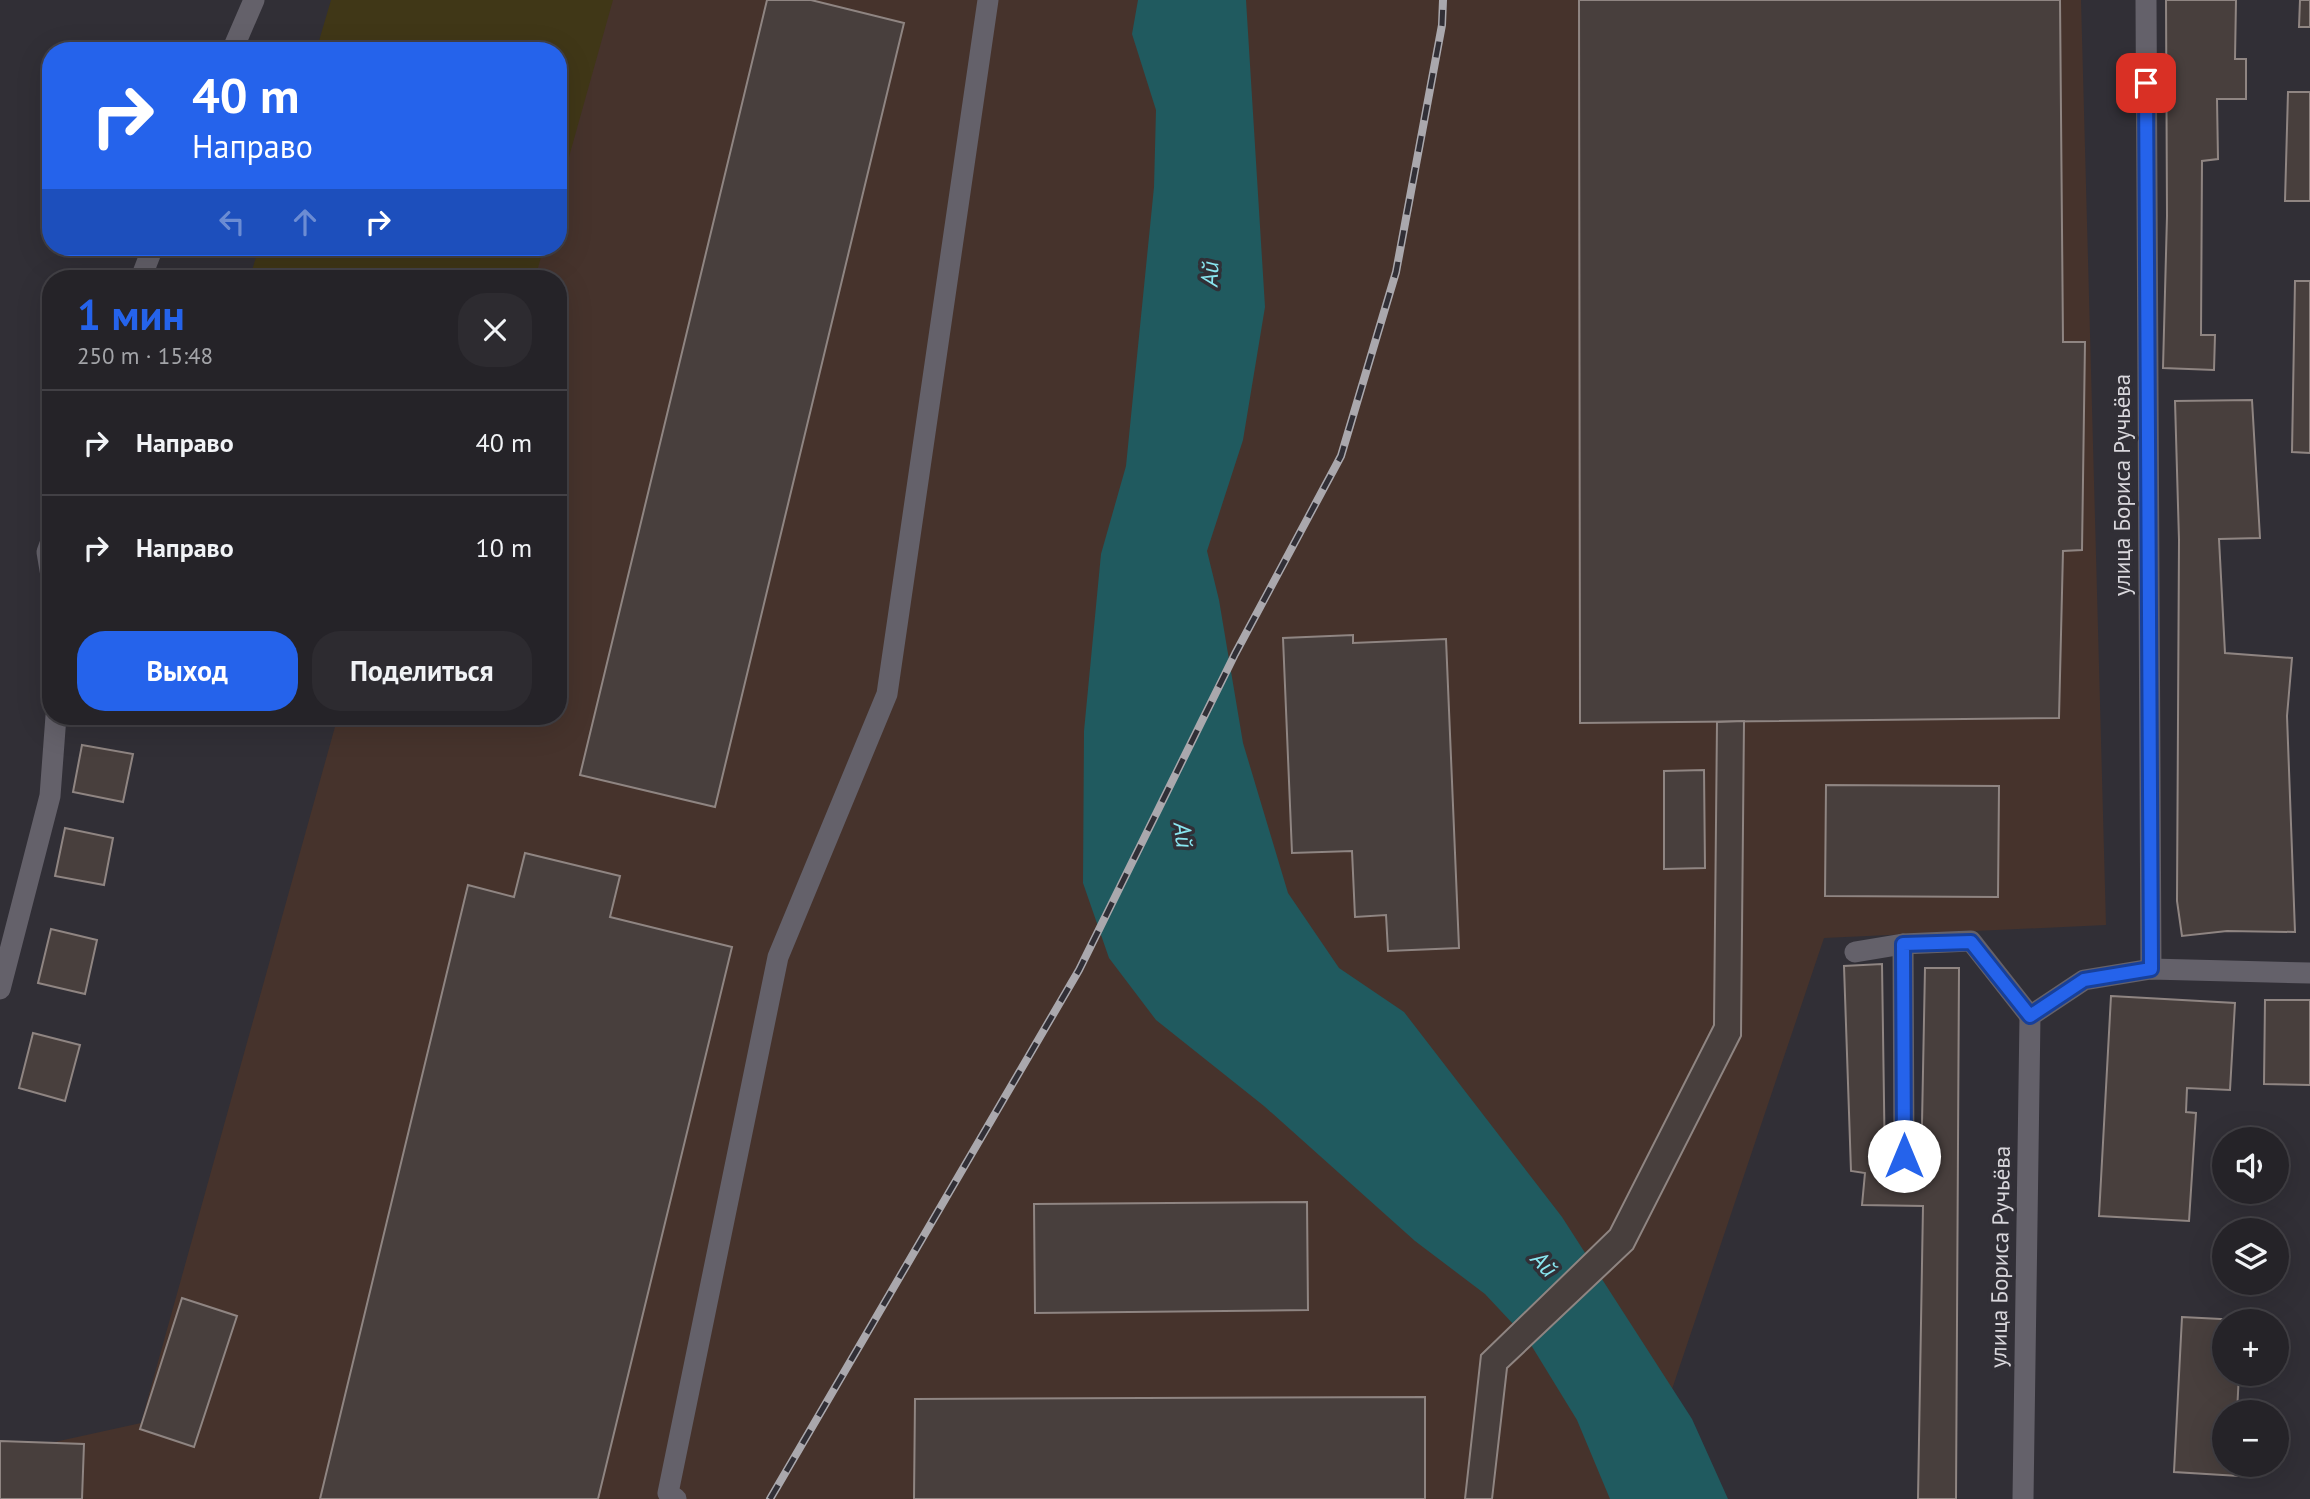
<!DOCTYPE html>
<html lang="ru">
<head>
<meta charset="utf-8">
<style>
  :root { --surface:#252328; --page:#2d2b30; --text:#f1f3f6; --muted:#a3a4a8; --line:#424045; --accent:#2563eb }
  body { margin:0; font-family:"PT Sans",sans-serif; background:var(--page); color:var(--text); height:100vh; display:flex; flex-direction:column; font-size:26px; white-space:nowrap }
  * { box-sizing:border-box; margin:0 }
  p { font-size:23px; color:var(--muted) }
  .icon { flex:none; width:38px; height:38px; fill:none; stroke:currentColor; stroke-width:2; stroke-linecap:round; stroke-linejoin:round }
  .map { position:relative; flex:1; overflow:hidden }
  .sheet { position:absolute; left:42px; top:270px; width:525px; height:455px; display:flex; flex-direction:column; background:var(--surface); border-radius:28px; box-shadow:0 7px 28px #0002,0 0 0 2px var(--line) }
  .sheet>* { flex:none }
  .banner { position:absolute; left:42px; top:42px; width:525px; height:214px; border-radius:28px; box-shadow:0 7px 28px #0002,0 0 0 2px var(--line); background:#2563eb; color:#fff; overflow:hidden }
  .tools { position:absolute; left:2212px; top:1127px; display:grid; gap:14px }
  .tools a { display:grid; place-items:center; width:77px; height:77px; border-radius:50%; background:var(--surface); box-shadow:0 7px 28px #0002,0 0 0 2px var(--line); font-size:35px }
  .pin { position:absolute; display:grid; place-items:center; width:60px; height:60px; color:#fff; margin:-30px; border-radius:14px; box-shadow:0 4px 10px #0006 }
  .me { position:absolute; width:77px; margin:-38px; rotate:0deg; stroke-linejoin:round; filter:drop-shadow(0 0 5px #0008) }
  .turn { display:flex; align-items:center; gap:24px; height:147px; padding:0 35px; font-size:32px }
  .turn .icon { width:91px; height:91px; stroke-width:2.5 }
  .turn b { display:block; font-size:49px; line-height:60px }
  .lanes { display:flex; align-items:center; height:66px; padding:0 35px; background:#0003; justify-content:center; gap:35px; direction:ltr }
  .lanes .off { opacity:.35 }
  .round { display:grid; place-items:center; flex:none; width:74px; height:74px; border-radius:28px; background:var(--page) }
  .summary { display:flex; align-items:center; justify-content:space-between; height:119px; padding:0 35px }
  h1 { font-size:42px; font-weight:600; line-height:52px; color:var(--accent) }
  .cta { display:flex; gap:14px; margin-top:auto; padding:14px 35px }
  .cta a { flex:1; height:80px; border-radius:28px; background:var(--accent); color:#fff; font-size:28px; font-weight:600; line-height:80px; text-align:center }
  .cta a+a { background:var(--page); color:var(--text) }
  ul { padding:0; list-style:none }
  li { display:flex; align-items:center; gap:21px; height:105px; padding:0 35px; border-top:2px solid var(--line) }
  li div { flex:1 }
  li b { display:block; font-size:26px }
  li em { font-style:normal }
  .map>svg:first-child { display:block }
  .industrial { fill:#46332c }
  .sand { fill:#403717 }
  .water { fill:#205a5f }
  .building { fill:#483f3d; stroke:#8f8582; stroke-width:2 }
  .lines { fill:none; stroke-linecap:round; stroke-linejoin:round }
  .lane { stroke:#64616a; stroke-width:21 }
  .street { stroke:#64616a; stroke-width:21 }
  .rail-casing { stroke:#aaa8ad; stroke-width:8 }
  .rail { stroke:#312f36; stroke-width:5; stroke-dasharray:16; stroke-linecap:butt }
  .route-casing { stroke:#184099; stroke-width:18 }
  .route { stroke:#2563eb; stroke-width:12 }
  .labels { text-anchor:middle; stroke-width:7; stroke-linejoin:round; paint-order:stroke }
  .street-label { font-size:23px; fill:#d9d7dc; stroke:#312f36 }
  .water-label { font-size:24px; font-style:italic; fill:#89e6f0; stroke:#312f36 }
</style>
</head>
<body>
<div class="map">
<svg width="2310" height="1499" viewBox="0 0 2310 1499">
  <rect width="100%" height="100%" fill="#312f36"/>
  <path class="industrial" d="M538 0H2081L2106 925 1824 938 1635 1499H0V1454L141 1423 338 716H558V278H461L469 247H558V51Z"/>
  <g class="sand">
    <path d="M331 0H613L558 196V51H316Z"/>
    <path d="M259 247H544L535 278H254L250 277Z"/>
  </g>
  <path class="water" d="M1138 0H1246L1265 307 1243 440 1207 551 1219 600 1243 743 1288 893 1339 968 1404 1012 1562 1217 1692 1419 1728 1499H1610L1577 1420 1528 1340 1485 1294 1415 1241 1264 1106 1156 1020 1109 958 1083 883 1084 731 1101 554 1126 466 1154 187 1156 110 1132 34Z"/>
  <g class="building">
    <path d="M767 0H811L904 23 715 807 580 775Z"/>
    <path d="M1579 0H2060L2063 342H2085L2082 550 2063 551 2059 718 1580 723Z"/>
    <path d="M2166 0H2236L2235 59H2246V99H2217L2218 159 2202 161 2201 335H2215L2214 370 2163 368 2167 216Z"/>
    <path d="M2300 0H2310V27H2299Z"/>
    <path d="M2288 92H2310V201H2285Z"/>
    <path d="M2295 281H2310V453L2292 452Z"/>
    <path d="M2252 400 2260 538 2219 539 2225 653 2292 658 2287 716 2295 932 2227 931 2182 936 2177 901 2179 540 2175 401Z"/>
    <path d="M1353 635V643L1446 639 1459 948 1388 951 1386 915 1355 917 1352 851 1292 853 1283 638Z"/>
    <path d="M1744 721 1741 1036 1633 1249 1507 1368 1492 1499H1465L1481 1355 1610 1230 1714 1025 1717 722Z"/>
    <path d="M82 745 133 754 123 802 73 792Z"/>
    <path d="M1704 770 1705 868 1664 869V771Z"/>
    <path d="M1826 785 1999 786 1998 897 1825 896Z"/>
    <path d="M65 828 113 838 104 885 55 876Z"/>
    <path d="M525 853 620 876 610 917 732 947 598 1499H320L468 885 514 897Z"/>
    <path d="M51 929 97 940 85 994 38 983Z"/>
    <path d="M1882 964 1885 1169 1921 1175 1925 968H1959L1956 1499H1918L1923 1206 1862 1205 1865 1173 1851 1171 1844 966Z"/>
    <path d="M2111 996 2235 1003 2230 1090 2187 1088 2186 1112 2196 1113 2189 1221 2099 1216Z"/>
    <path d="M2265 1000H2310V1085L2264 1084Z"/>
    <path d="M33 1033 80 1045 65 1101 19 1088Z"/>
    <path d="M1307 1202 1308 1310 1035 1313 1034 1204Z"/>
    <path d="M182 1298 237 1316 194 1447 140 1429Z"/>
    <path d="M2182 1317 2260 1321H2224V1374H2239L2237 1412H2224V1465H2256L2255 1477 2174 1472Z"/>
    <path d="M1425 1397V1499H914L915 1399Z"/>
    <path d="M0 1441 84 1444 82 1499H0Z"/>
  </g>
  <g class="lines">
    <g class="lane">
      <path d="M1903 944 1904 1156"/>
      <path d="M1855 952 1903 944 1971 941 2030 1016"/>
      <path d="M676 1499 668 1493 778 957 887 694 988 0"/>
    </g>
    <g class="street">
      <path d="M2146 0 2151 969"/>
      <path d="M232 51 254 0"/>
      <path d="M141 278 153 247"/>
      <path d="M51 541 47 552 51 576"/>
      <path d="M0 989 50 796 56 716"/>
      <path d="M2023 1499 2030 1016 2084 980 2151 969 2310 973"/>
    </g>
    <defs>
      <path id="rail" d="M770 1499 1079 970 1235 654 1341 456 1396 272 1442 25 1443 0"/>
    </defs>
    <use href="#rail" class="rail-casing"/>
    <use href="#rail" class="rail"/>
  </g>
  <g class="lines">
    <defs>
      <path id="route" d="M1904 1156 1903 944 1971 942 2030 1016 2084 980 2151 969 2146 83"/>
    </defs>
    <use href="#route" class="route-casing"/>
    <use href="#route" class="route"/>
  </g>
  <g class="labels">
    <g class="street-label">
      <text transform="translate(2122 485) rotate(-90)" y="8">улица Бориса Ручьёва</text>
      <text transform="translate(2000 1257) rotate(-89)" y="8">улица Бориса Ручьёва</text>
    </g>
    <g class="water-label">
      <text transform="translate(1210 274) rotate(-88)" y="8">Ай</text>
      <text transform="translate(1183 835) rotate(83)" y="8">Ай</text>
      <text transform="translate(1544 1264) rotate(47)" y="8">Ай</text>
    </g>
  </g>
</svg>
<div class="tools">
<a><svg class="icon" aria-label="sound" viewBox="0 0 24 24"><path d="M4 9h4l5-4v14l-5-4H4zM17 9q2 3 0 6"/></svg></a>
<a><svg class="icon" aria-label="layers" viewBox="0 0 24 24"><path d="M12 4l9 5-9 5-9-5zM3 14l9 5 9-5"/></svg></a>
<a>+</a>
<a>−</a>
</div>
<div class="pin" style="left:2146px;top:83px;background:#d93025"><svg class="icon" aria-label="arrive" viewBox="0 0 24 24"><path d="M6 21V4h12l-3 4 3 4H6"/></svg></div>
<svg class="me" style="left:1904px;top:1156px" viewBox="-20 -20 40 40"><circle r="19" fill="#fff"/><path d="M0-13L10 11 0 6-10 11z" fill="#2563eb"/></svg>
<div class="banner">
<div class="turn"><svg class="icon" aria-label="right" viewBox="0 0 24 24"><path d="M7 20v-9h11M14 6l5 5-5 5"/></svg><div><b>40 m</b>Направо</div></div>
<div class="lanes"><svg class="icon off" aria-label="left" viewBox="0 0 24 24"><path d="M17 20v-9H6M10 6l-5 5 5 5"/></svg><svg class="icon off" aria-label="ahead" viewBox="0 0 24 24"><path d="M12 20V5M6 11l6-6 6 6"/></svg><svg class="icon" aria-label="right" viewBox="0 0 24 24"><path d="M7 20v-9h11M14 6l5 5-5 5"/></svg></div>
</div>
<section class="sheet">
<div class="summary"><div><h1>1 мин</h1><p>250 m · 15:48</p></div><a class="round"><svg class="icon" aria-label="close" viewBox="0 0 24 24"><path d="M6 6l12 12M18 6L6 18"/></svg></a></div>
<ul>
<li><svg class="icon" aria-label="right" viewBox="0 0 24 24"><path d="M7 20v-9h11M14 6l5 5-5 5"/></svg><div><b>Направо</b></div><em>40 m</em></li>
<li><svg class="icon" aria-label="right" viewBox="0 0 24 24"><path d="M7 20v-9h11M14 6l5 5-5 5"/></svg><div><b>Направо</b></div><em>10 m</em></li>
</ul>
<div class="cta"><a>Выход</a><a>Поделиться</a></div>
</section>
</div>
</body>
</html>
